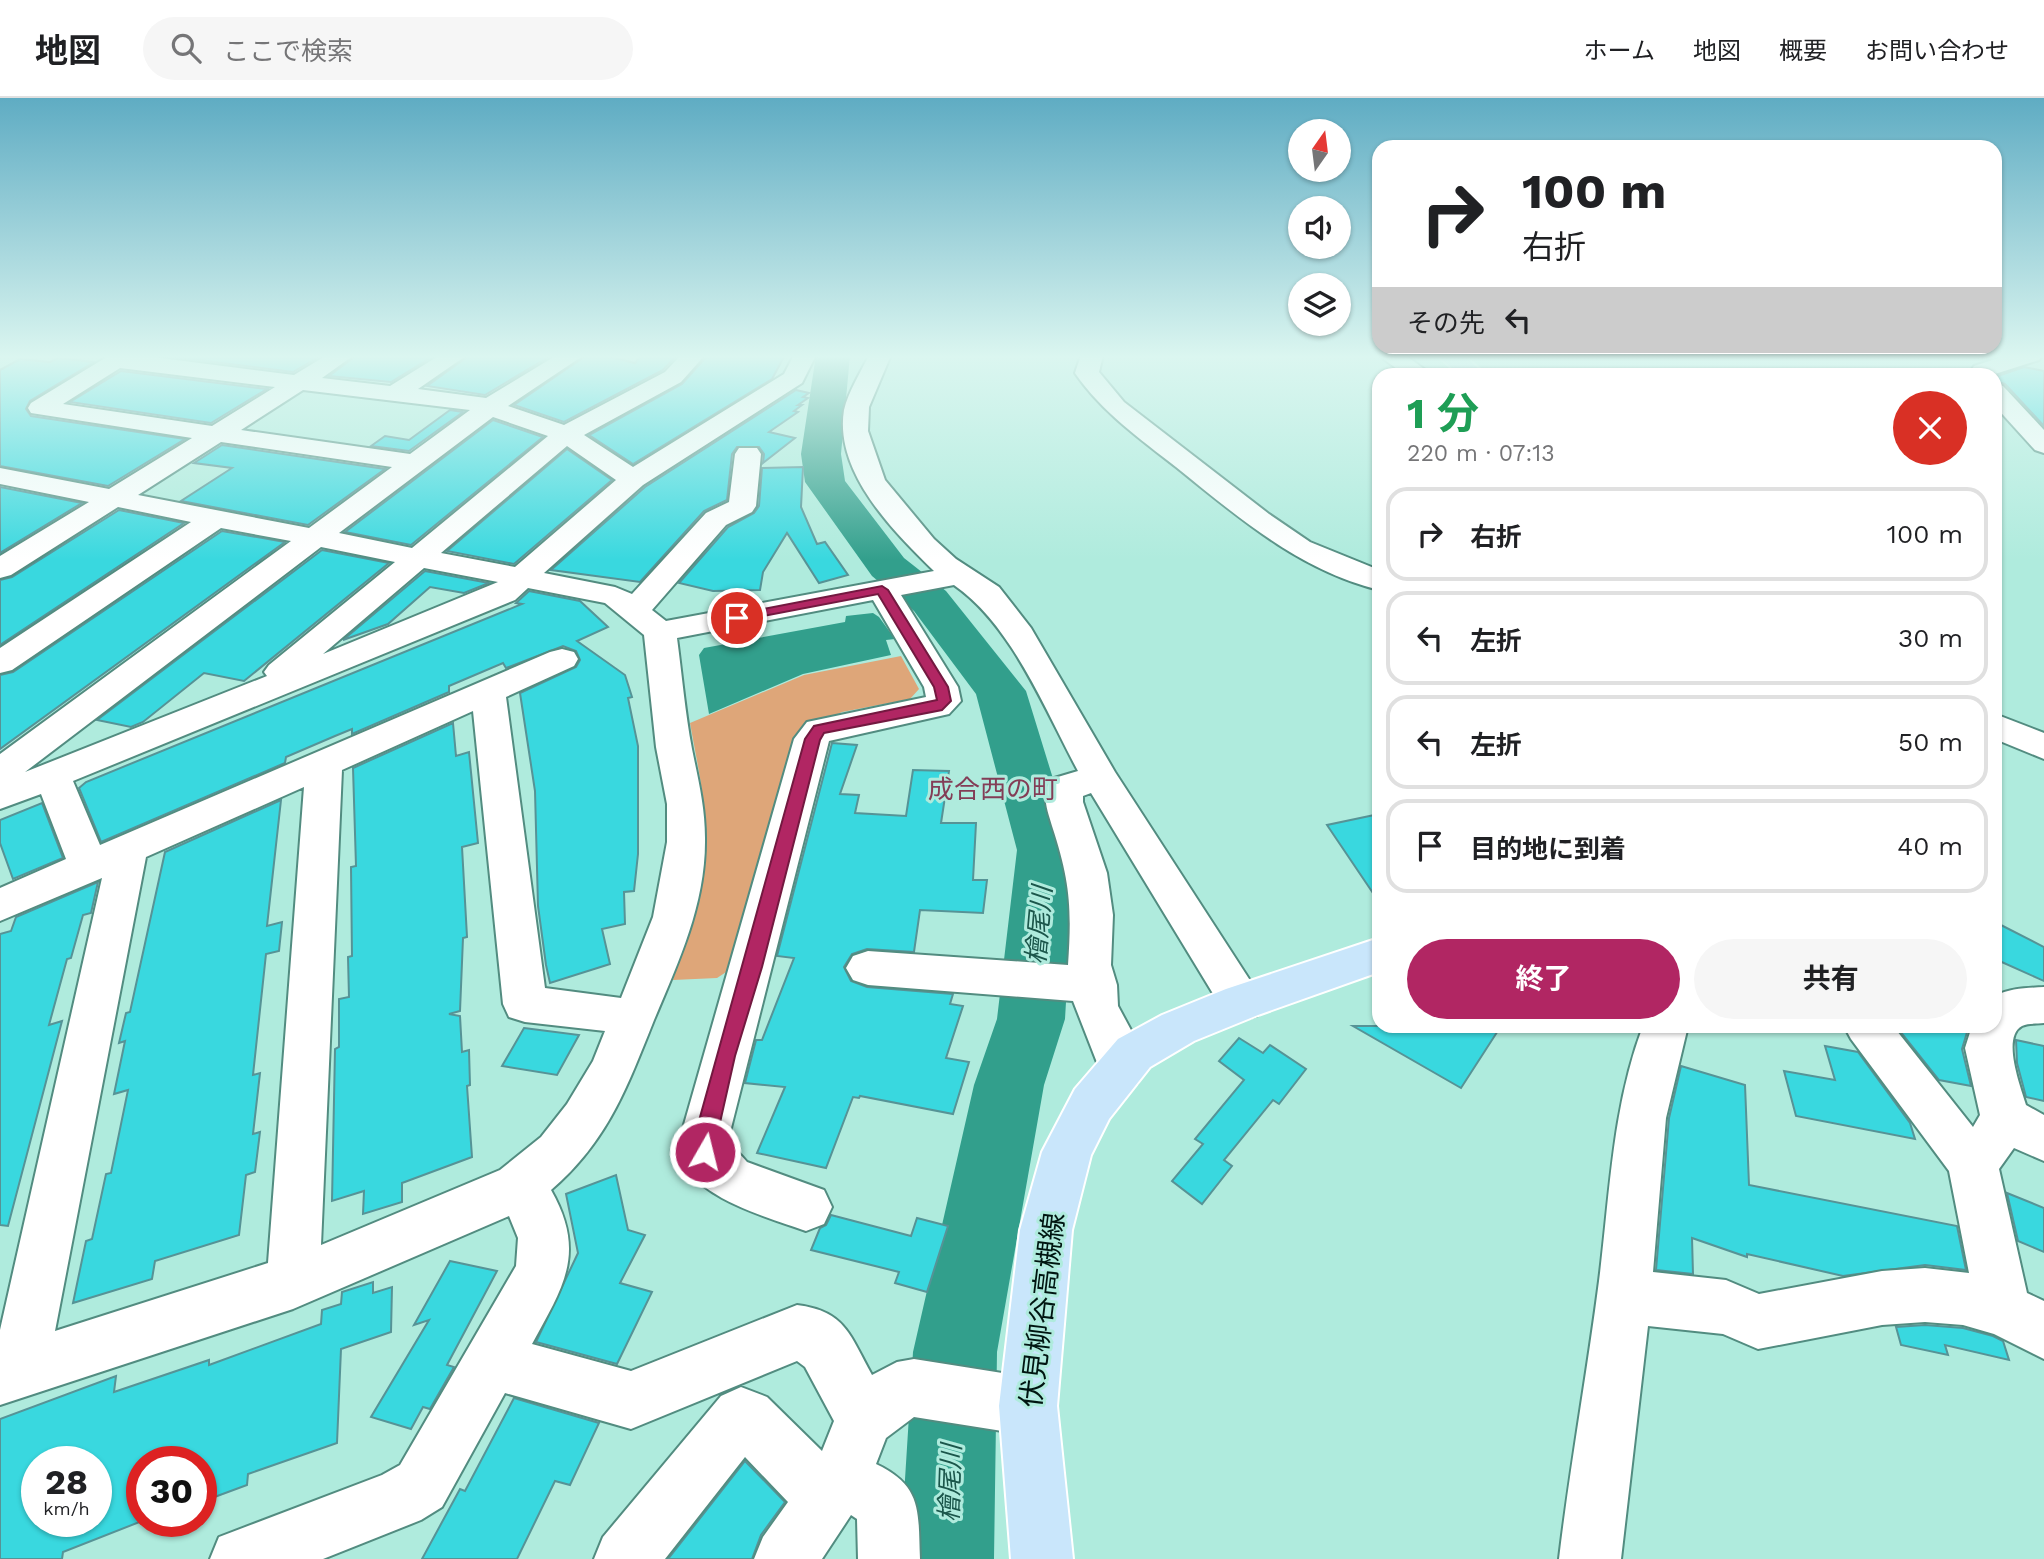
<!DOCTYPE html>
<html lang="ja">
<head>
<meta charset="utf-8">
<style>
  :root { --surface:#fff; --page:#f6f6f6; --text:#202124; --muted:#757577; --line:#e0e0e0; --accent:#b12663 }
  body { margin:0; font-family:"Work Sans","Noto Sans JP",sans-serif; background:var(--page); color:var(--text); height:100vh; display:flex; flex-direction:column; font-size:26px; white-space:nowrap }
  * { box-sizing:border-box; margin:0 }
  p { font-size:23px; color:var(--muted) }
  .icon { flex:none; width:38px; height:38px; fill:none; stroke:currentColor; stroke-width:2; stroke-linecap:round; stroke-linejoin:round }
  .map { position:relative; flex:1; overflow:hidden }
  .drawer { position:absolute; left:1372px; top:270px; width:630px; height:665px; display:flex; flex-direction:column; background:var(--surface); border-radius:21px; box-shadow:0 2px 5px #0004 }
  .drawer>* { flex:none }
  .banner { position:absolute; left:1372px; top:42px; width:630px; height:214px; border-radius:21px; box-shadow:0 2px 5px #0004; background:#fff; color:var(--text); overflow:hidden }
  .needle { width:46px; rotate:14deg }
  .buttons { position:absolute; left:1288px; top:21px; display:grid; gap:14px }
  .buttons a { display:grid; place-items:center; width:63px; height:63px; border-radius:50%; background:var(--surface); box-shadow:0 2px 5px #0004; font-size:35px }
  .speed { position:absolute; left:21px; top:1348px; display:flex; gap:14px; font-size:35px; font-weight:700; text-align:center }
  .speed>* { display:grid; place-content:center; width:91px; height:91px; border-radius:50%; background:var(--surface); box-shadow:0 2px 5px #0004; line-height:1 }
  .speed small { font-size:18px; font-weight:400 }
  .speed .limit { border:10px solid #d22; background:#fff; color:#111 }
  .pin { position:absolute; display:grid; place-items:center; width:60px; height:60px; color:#fff; margin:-30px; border:4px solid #fff; border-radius:50%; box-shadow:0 2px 7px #0007 }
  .me { position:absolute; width:77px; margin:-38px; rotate:8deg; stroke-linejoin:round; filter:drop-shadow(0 0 5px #0008) }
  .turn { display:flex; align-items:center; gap:24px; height:147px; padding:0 35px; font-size:32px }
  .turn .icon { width:91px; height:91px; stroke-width:2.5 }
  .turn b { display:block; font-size:49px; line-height:60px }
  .then { display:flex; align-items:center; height:66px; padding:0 35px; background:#0003; gap:14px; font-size:26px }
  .round { display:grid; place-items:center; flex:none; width:74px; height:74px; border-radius:37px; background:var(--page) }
  .head { display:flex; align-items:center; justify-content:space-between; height:119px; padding:0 35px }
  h1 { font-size:42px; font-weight:700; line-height:52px; color:#1e9e55 }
  .button { display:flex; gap:14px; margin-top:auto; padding:14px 35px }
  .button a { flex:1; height:80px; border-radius:42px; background:var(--accent); color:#fff; font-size:28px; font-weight:700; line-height:80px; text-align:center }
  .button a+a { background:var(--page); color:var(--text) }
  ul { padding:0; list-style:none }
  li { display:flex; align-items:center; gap:21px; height:94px; margin:0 14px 10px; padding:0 21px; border:4px solid var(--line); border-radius:21px }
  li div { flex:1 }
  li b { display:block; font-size:26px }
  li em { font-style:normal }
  header { display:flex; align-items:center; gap:42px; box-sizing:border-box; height:98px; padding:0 35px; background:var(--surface); border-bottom:2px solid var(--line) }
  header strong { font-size:33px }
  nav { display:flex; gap:38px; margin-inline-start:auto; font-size:24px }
  .search { width:490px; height:63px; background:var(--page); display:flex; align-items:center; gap:18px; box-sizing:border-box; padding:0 24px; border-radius:38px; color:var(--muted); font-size:26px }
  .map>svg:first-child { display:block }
  .green { fill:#dea679 }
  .water { fill:#329f8c }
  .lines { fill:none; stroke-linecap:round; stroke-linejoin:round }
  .river { fill:#329f8c; fill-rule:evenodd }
  .building { fill:#39d8df; stroke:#569396; stroke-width:2; fill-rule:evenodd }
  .minor-casing { stroke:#528c80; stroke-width:4 }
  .major-casing { stroke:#fff; stroke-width:4 }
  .minor { fill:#fff; fill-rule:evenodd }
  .major { fill:#c9e6fb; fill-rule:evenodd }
  .route { fill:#b12663; stroke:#731940; stroke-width:2 }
  .labels { text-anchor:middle; stroke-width:6; stroke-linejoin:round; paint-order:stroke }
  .neighbourhood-label { font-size:26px; fill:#833d56; stroke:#afebdd }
  .water-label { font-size:26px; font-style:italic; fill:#1b564b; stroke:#afebdd }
  .near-street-label { font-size:28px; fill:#001511; stroke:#afebdd }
</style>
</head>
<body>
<header>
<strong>地図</strong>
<div class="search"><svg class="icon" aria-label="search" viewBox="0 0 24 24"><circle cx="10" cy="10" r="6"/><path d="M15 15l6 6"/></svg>ここで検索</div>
<nav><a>ホーム</a><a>地図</a><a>概要</a><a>お問い合わせ</a></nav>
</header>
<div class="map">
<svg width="2044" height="1461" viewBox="0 0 2044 1461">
  <rect width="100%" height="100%" fill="#afebdd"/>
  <path class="green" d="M901 558 919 591 910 601 842 614 810 630 740 865 717 880 673 882C688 832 708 781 705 728 704 693 696 659 690 625L804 577Z"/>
  <path class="water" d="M873 515 879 519 895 541 886 542 891 557 803 576 709 616 699 557 704 550 845 524 846 518Z"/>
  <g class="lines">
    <path class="river" d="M816 257H850L841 356 845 383 904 460 946 493 1026 593 1075 752 1065 921 1044 987 997 1254 994 1461H900L913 1254 974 987 997 921 1017 752 976 596 914 513 872 478 805 384 801 356Z"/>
  </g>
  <g class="building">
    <path d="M159 257H322L293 274Z"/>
    <path d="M357 257H435L391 284 329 278Z"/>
    <path d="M470 257H552L485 297 427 288Z"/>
    <path d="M587 257H603L635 265 641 257H677L663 272 564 324 514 307Z"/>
    <path d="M708 257H785L772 281 633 366 589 337 682 286Z"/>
    <path d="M58 260 94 264 30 303 26 311 31 318 185 341 108 388 0 368V272L20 261 50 264Z"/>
    <path d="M2024 269 2044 273V328L2005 286 1995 283V279Z"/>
    <path d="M121 273 267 291 211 325 70 304Z"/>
    <path d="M796 292 809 295 803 299 808 300 798 307H802L794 313 798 314 769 334 795 340 763 365 764 356 759 349H737L732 356 727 402 704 413 640 484 551 472 645 389Z"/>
    <path d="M450 312 463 314 409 353 371 348 385 338 409 342Z"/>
    <path d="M493 322 543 339 411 447 345 434Z"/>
    <path d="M222 347 385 371 308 427 181 403 232 370 194 365Z"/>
    <path d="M567 351 612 382 514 466 447 453Z"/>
    <path d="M803 369 801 409 817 446 825 444 848 477 819 485 787 435 763 474 760 492 713 493 679 485 728 429 754 415 759 408 762 370Z"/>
    <path d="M0 389 82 405 0 455Z"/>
    <path d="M119 412 184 425 0 547V482L12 479Z"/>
    <path d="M222 433 285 444 0 651V577L13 574Z"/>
    <path d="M322 452 389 465 244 583 204 575 143 624 131 629 97 622Z"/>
    <path d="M425 473 489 485 464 495 430 489 388 526 343 542Z"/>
    <path d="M529 493 580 503 608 529 577 543 625 577 632 599 628 600 638 648V756L634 793 624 794 625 826 602 831 610 866 550 885 546 867 538 808 535 693 520 595 576 569 580 562 576 553 563 548 506 570 503 565 449 588V594L352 636V631L335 638 286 659 285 665 101 744 79 690 86 684 522 506 516 505Z"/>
    <path d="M453 625 456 658 469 654 478 745 462 749 467 839 463 840 460 913 449 916 460 918 462 954 469 952 470 987 467 988 472 1059 402 1085V1104L363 1116 364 1093 332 1103 335 951 339 949V901L349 899 348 859 352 858 351 769 356 768 353 670Z"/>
    <path d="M832 645 857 647 840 696 859 697 855 715 906 718 913 672 949 673 941 725H976L973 782H987L983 815 920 812 914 854 867 851 852 856 844 869 851 883 867 889 953 896 950 906 963 908 946 960 969 964 953 1016 860 998 859 1000 853 999 826 1070 757 1055 785 989 745 985 756 942H762L794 860 777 858Z"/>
    <path d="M281 702 267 828 282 824 279 853 266 856 253 977 260 975 253 1036 260 1034 255 1074 246 1077 239 1137 155 1163 152 1181 73 1205 86 1143 92 1141 106 1076 111 1075 128 992 114 996 125 943 119 945 126 915 130 914 165 754Z"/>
    <path d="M42 705 63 760 13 781 0 745V722Z"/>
    <path d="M1379 716V804L1327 727Z"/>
    <path d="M98 784 91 815 83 817 71 860 67 861 49 927 62 923 8 1128 0 1127V836L11 833 16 819Z"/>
    <path d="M1995 824 2044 849V883L1995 861Z"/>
    <path d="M1353 928H1501L1461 990Z"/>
    <path d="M1896 928H1960L1968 931 1962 951 1971 988 1939 982Z"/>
    <path d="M524 930 579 937 557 977 502 968Z"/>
    <path d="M1239 940 1263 955 1270 947 1306 971 1279 1006 1273 1002 1224 1062 1232 1068 1202 1106 1172 1083 1203 1046 1195 1041 1244 982 1219 963Z"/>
    <path d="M2016 942 2044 948V1003L2026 999 2017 965Z"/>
    <path d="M1825 948 1858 954 1910 1025 1915 1041 1796 1018 1784 973 1835 982Z"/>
    <path d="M1681 968 1745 987 1749 1087 1957 1128 1966 1172 1925 1167 1843 1178 1747 1156V1159L1692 1140 1693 1176 1656 1172 1669 1020Z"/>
    <path d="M616 1077 628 1132 645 1137 620 1185 652 1194 617 1266 536 1244 578 1155 566 1096Z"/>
    <path d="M2007 1095 2044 1110V1154L2018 1143Z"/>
    <path d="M831 1117 911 1138 917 1120 948 1128 927 1194 895 1185 899 1174 811 1152 820 1130 826 1127Z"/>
    <path d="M450 1163 497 1173 447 1267 454 1269 430 1311 423 1309 411 1331 371 1319 429 1222 414 1227Z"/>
    <path d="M373 1184V1195L392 1189 391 1234 341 1251 337 1345 248 1376 247 1387 201 1404V1363H142V1423L63 1454 62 1461H0V1321L116 1278 114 1294 209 1262V1267L321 1226 322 1212 341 1206 342 1194ZM37 1363H96V1423H37Z"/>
    <path d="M1925 1227 1963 1230 1993 1238 2003 1243 2009 1262 1945 1247 1948 1257 1901 1247 1896 1229Z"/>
    <path d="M514 1300 599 1325 570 1387 555 1383 517 1461H422L460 1391 465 1393Z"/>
    <path d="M745 1363 785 1404 761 1437 752 1461H668Z"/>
  </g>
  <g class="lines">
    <defs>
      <g id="minor">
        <path d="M110 257H137L294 277 327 257H354L322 280 390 288 440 257H467L418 291 486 300 557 257H584L508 308 564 327 665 274 681 257H705L681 284 584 337 633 369 784 276 794 257H816L802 285 643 387 544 475 615 489 632 496 706 415 729 404 735 356 739 350H757L761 356 756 408 752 414 726 427 652 512 666 523 934 473C893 433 834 374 844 312 848 294 861 274 869 257H891L869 309 868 333 885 382 934 441 956 461 999 489 1031 530 1115 674 1264 904 1258 917 1242 922 1226 917 1091 695 1083 698V704L1107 775 1113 817 1111 867 1117 887 1118 908 1132 934 1144 971 1137 985 1121 991 1105 985 1073 903 868 887 853 882 846 870 853 858 868 853 1068 867C1072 809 1070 783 1052 728 1047 711 1041 697 1051 681L1078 673C1045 612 1012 527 954 487L901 497 958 589 961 603 949 616 829 643 731 1030 730 1045 747 1064 824 1092 832 1109 824 1126 806 1133C770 1120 685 1098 681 1052 680 1045 682 1037 683 1030L794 641 807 624 926 599 924 589 873 502 677 540C682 577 685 614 692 651 698 681 705 708 705 740 706 805 679 863 654 922 627 989 608 1043 551 1092 587 1155 563 1189 532 1246L631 1273 797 1207C846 1213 850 1238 872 1277L897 1264 914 1261 1028 1279 1048 1288 1057 1308 1048 1328 1028 1337 914 1319 886 1340 876 1366C923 1388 918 1414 920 1461H858L857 1421 851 1417 822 1461H754L763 1439 788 1404 745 1359 665 1461H594L603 1439 721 1298 741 1289 767 1299 822 1353 834 1323 805 1269 797 1263 631 1331 505 1295 442 1409 421 1422 323 1461H210L219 1439 382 1377 400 1367 516 1168 518 1140 509 1118 293 1211 0 1307V1232L102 780 0 823V790L66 761 41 696 0 711V656L291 443 221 430 12 572 0 575V550L191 424 118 409 11 477 0 480V458L89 404 0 386V370L109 391 192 340 31 315 28 310 31 305ZM120 270 275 289 212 328 63 306ZM303 292 470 312 410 356 241 332ZM493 319 548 338 412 450 339 435ZM221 344 392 369 309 430 138 397ZM567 348 616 382 515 469 441 455ZM321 449 395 464 269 567 264 574 267 578 25 674ZM424 470 498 484 323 556ZM528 490 605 505 644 537 656 649 667 706V744L653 819 621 900 545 890 506 599 574 568 578 561 574 554 562 551 550 554 100 747 73 683 515 502ZM473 613 503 906 509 919 525 924 605 933 593 963 567 1006 541 1039 500 1072 321 1147 342 672ZM304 689 268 1165 55 1233 146 759Z"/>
        <path d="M1081 257H1103L1099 274 1124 304 1269 416 1310 444 1379 472V492C1299 472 1238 419 1176 369 1139 340 1102 314 1075 275Z"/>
        <path d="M1378 257H1405L1431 276H1404Z"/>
        <path d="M2008 257H2042L2039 262 1995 276H1969L1974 268Z"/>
        <path d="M1995 286 2003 288 2044 332V355L2035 352 1995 308Z"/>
        <path d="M1995 616 2044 635V661L1995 641Z"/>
        <path d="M2044 889V925C2037 926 2028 925 2022 928 2001 939 2021 990 2026 1007L2044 1017V1063L2014 1050 1999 1071 2027 1195 2044 1203V1261L1994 1236 1963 1227 1925 1224 1882 1227 1758 1251 1723 1236 1648 1228 1621 1461H1559C1570 1368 1587 1276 1599 1183 1610 1096 1612 1010 1643 928H1688L1666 1020 1653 1174 1726 1182 1759 1196 1882 1173 1925 1170 1969 1175 1949 1073 1851 941 1844 928H1893L1973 1029 1980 1017 1965 950 1972 928H1995V898C2010 890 2027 890 2044 889Z"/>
      </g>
      <g id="major">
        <path d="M1437 257H1463L1485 276H1459Z"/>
        <path d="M1379 840V874L1258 917 1194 943 1150 969 1109 1021 1091 1057 1072 1132 1057 1308 1073 1461H1011L999 1308 1020 1132 1042 1054 1075 991 1118 941 1162 917 1226 891Z"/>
      </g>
    </defs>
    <use href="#minor" class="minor-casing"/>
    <use href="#major" class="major-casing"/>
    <use href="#minor" class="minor"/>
    <use href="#major" class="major"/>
  </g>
  <linearGradient id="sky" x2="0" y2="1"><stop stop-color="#5facc3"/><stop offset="0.56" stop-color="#dbf6f0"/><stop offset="1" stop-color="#dbf6f0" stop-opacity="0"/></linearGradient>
  <rect width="2044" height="462" fill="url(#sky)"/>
  <path class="route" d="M882 488 888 492 948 589 951 603 942 612 824 635 820 642 762 869 735 958 712 1060 705 1063 698 1060 695 1054 697 1030 805 641 814 628 937 602 934 589 878 496 737 523 730 520 737 516Z"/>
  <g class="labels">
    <g class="neighbourhood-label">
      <text x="993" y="700">成合西の町</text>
    </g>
    <g class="water-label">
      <text transform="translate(1039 827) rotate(-85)" y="9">檜尾川</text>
      <text transform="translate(950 1385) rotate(-88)" y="9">檜尾川</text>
    </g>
    <g class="near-street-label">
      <text transform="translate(1042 1212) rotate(-83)" y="10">伏見柳谷高槻線</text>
    </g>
  </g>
</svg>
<div class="buttons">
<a><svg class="needle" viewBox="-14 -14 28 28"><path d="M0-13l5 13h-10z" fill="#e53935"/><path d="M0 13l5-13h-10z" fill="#757577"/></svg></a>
<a><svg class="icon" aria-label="sound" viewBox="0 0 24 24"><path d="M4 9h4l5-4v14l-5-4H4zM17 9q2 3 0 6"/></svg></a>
<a><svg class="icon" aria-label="layers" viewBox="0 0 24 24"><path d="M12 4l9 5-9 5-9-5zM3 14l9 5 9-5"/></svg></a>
</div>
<div class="speed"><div>28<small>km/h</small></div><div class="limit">30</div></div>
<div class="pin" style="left:737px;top:520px;background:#d93025"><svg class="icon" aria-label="arrive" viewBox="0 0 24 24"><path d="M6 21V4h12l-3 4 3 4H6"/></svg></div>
<svg class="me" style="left:705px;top:1054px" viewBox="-20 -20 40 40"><circle r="17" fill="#b12663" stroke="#fff" stroke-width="3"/><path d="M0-11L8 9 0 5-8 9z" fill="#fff"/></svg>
<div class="banner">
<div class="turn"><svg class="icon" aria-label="right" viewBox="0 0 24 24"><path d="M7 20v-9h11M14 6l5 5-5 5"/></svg><div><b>100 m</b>右折</div></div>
<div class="then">その先<svg class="icon" aria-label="left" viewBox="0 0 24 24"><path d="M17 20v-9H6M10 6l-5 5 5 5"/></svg></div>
</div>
<section class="drawer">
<div class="head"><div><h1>1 分</h1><p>220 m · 07:13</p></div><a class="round" style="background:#d93025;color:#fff"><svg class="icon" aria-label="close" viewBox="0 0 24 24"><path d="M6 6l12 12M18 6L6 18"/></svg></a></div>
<ul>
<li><svg class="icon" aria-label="right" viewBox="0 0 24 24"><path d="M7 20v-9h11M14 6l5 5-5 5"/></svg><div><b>右折</b></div><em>100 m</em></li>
<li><svg class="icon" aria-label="left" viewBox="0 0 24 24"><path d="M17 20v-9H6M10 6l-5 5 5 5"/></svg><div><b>左折</b></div><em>30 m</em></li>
<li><svg class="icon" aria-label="left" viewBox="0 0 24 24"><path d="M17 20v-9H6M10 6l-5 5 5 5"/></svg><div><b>左折</b></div><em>50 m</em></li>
<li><svg class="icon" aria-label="arrive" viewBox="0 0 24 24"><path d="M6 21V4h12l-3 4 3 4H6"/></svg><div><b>目的地に到着</b></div><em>40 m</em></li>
</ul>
<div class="button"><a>終了</a><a>共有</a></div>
</section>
</div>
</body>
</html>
